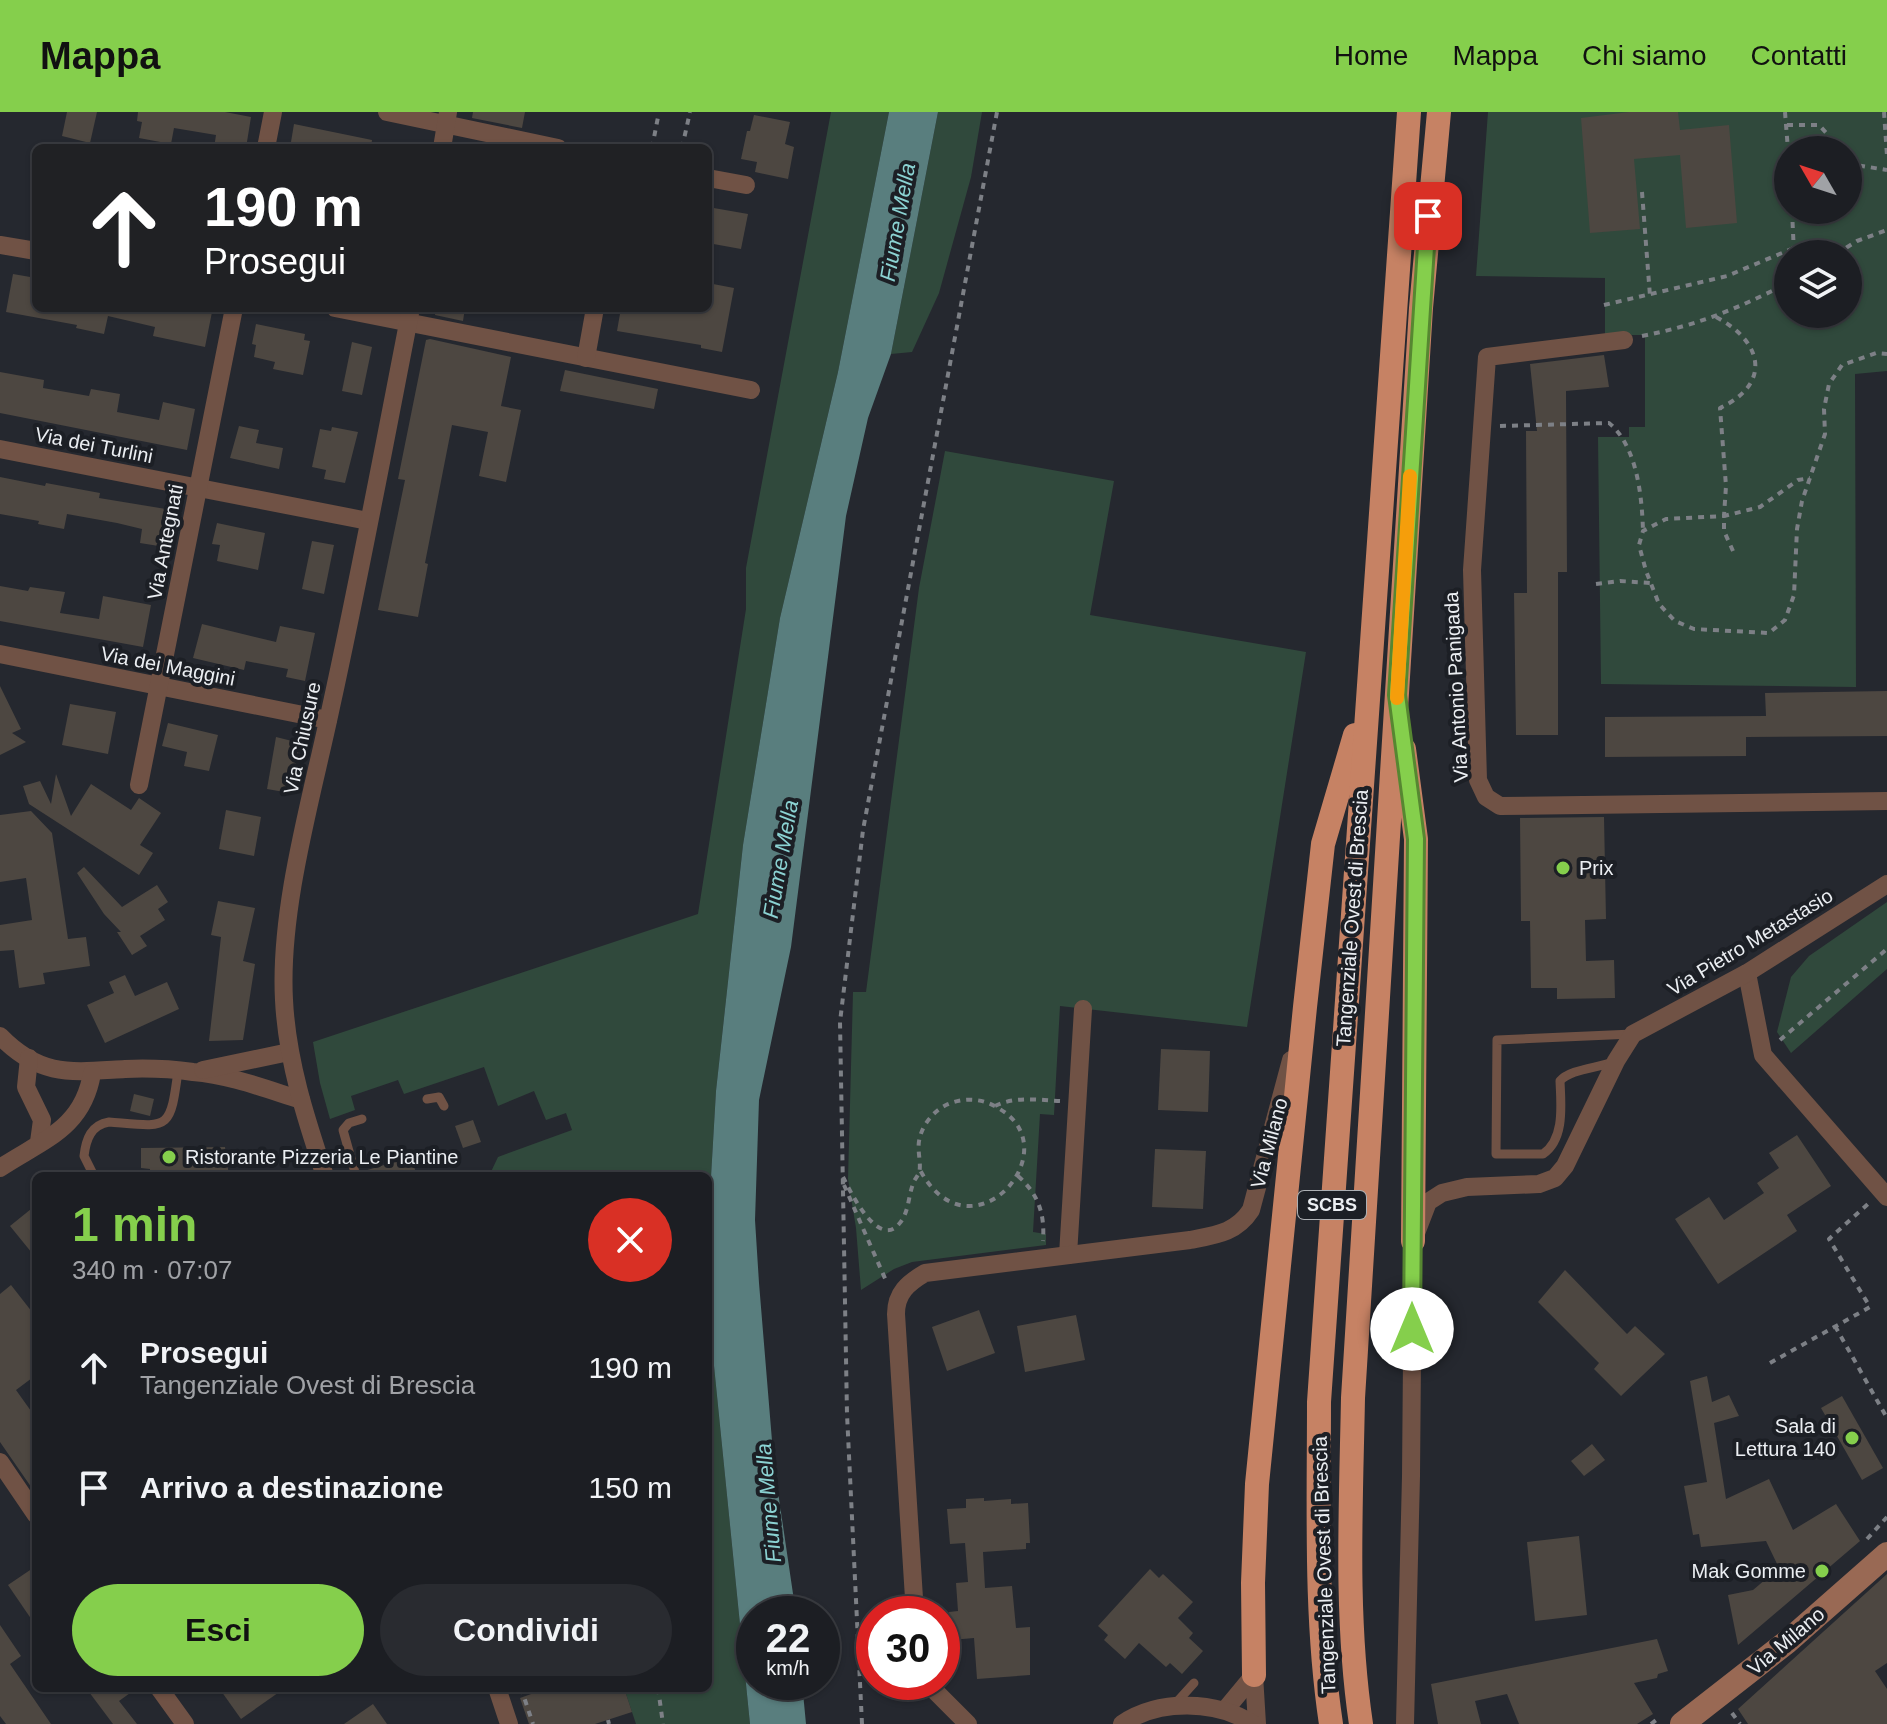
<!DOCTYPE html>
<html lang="it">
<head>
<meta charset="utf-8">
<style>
  :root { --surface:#1c1e23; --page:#292b30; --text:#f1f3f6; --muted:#a0a2a6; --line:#3a3c41; --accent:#85cf4c }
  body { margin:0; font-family:Arial,sans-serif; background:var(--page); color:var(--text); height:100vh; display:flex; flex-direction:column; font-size:30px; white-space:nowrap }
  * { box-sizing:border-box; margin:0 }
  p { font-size:26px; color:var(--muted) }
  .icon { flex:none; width:44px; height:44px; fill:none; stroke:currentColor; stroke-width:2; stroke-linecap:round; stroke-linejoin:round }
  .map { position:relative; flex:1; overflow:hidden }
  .sheet { position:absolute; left:32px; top:1060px; width:680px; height:520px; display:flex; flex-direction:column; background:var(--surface); border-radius:12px; box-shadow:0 2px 6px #0004,0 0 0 2px var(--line) }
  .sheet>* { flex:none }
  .hud { position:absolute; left:32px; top:32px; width:680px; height:168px; border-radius:12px; box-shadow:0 2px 6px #0004,0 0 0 2px var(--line); background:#202124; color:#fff; overflow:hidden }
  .needle { width:52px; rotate:309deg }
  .tools { position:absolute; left:1774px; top:24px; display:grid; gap:16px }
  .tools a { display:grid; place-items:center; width:88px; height:88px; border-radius:50%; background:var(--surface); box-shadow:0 2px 6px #0004,0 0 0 2px var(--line); font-size:40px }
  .speed { position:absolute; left:736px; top:1484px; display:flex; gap:16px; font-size:40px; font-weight:700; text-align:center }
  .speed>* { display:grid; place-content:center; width:104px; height:104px; border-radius:50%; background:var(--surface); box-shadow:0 2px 6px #0004,0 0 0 2px var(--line); line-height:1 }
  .speed small { font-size:20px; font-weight:400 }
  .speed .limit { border:12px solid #d22; background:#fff; color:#111 }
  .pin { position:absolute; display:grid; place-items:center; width:68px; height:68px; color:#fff; margin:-34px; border-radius:16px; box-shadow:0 4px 12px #0006 }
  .me { position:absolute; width:88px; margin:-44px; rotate:0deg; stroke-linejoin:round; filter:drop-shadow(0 0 6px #0008) }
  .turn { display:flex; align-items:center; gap:28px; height:168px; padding:0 40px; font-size:36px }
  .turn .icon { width:104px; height:104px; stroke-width:2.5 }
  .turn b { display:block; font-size:56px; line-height:68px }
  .round { display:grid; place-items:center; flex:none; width:84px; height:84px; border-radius:42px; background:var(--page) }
  .head { display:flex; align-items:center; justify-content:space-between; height:136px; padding:0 40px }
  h1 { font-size:48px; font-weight:800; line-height:60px; color:var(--accent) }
  .action { display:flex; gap:16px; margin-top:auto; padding:16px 40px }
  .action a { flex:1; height:92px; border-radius:48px; background:var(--accent); color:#111; font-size:32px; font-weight:800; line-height:92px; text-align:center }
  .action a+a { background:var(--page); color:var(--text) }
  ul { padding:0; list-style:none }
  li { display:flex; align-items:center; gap:24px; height:120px; padding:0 40px }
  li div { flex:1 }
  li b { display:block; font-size:30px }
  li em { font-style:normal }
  header { display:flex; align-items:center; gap:48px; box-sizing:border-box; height:112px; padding:0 40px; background:var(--accent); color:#111 }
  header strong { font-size:38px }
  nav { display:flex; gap:44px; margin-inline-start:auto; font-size:28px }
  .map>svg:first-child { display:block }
  .green { fill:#30493c; fill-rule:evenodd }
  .water { fill:#597e7e }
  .building { fill:#4d4741 }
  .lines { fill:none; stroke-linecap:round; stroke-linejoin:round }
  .path { stroke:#7d8086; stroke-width:4; stroke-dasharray:6 6; stroke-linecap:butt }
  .service { stroke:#705245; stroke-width:9 }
  .minor { stroke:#705245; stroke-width:18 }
  .secondary { stroke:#996954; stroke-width:24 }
  .trunk { stroke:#c68264; stroke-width:24 }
  .route-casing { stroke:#568731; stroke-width:20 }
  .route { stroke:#85cf4c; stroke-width:14 }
  .slow { stroke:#f59e0b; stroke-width:14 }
  .poi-dot { fill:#85cf4c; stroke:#1c1f25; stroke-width:3 }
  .labels { text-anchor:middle; stroke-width:8; stroke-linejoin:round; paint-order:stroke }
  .shield { fill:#1c1f25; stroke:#adb0b4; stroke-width:2 }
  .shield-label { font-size:18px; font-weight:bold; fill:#ebeef2 }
  .street-label { font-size:20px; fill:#ebeef2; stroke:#1c1f25 }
  .poi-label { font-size:20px; fill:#ebeef2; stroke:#1c1f25; text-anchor:start }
  .water-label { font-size:22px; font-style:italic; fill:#8bd2d2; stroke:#1c1f25 }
</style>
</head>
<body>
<header>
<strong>Mappa</strong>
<nav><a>Home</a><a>Mappa</a><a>Chi siamo</a><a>Contatti</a></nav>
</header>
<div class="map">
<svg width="1887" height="1612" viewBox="0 0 1887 1612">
  <rect width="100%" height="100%" fill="#25282f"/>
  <g class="green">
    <path d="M831 0H889L838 260 780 506 743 733 716 979 709 1099 710 1214 750 1612H636L624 1576H708V1064H489L498 1045 572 1018 566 1001 546 1008 534 979 498 994 484 955 404 982 398 968 351 984 355 998 330 1007 320 971 313 930 698 802 746 497V456Z"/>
    <path d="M938 0H982L971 65 939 181 912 240 891 242Z"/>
    <path d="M1488 0H1887V259L1855 262 1856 575 1601 572 1598 325H1629V315H1645V223H1605V166L1476 164ZM1788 38H1848V98H1788ZM1788 142H1848V202H1788Z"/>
    <path d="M945 339 1114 369 1090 503 1306 540 1247 915 1060 894 1054 1003 1040 1002 1033 1120 1046 1122V1133L912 1150 894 1157 861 1178 856 1116 848 1067 853 880H866L919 476Z"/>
    <path d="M1887 790V857L1791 941 1777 920 1791 865 1809 844Z"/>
  </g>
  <path class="water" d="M889 0H938L891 242 868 306 846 404 791 835 759 988 755 1108 759 1171 774 1353 796 1502H754V1570H802L806 1612H750L710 1214 709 1099 716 979 743 733 780 506 838 260Z"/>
  <g class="building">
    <path d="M67 0H97L90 31 62 24Z"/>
    <path d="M138 0H225L251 5 246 36H214L216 23 174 16 171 32 139 26 142 10 137 9Z"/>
    <path d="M473 0H525L522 16 472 6Z"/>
    <path d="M1629 0H1678L1680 18 1729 13 1737 111 1686 116 1680 43 1634 47 1640 117 1590 121 1581 6Z"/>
    <path d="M754 3 790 10 785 32 794 35 788 67 755 60 757 50 741 47 747 19H750Z"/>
    <path d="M294 12 372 28 371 36H290Z"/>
    <path d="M708 95 748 102 741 137 708 131Z"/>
    <path d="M13 162 36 166V196H190L212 200 205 235 153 224 155 215 108 204 104 222 76 216 77 213 6 200Z"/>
    <path d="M713 172 734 176 722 240 701 236V233L617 219 621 196H708V173Z"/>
    <path d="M436 196H465L463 209 435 203Z"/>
    <path d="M256 212 305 222 304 228 310 229 303 263 273 257 275 250 254 245 256 233 252 232Z"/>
    <path d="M430 227 511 245 501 294 521 298 506 370 479 364 488 320 452 313 425 451 428 452 418 505 378 498 405 368 398 367 426 228Z"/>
    <path d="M352 230 372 235 362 283 342 279Z"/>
    <path d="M1604 243 1609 275 1566 279 1567 460H1558V623H1516L1514 481H1527L1526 319H1537L1530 252Z"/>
    <path d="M565 258 658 277 654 297 560 279Z"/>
    <path d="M0 260 44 268 43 276 89 284 91 277 120 282 117 300 159 308 163 290 195 297 187 338 0 301Z"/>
    <path d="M239 314 259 318 256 331 283 336 279 357 230 346Z"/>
    <path d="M332 315 358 320 345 371 324 367 326 358 312 355 320 317 331 319Z"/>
    <path d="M0 365 45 374 46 371 100 381 99 386 178 399 171 436 140 431 142 417 117 411 67 402 64 417 38 412 39 409 0 402Z"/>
    <path d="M217 411 265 421 258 458 217 449 220 433 212 432Z"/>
    <path d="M312 429 334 433 324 482 302 477Z"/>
    <path d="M0 474 28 479 30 475 65 480 60 501 99 507 103 484 151 493 143 535 0 509Z"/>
    <path d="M202 512 276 530 280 514 315 521 305 569 286 565 288 557 246 549 244 558 193 546Z"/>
    <path d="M0 574 21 617 12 621 26 630 0 643Z"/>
    <path d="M1887 579V624L1746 625V644L1605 645V605L1766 604 1765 581Z"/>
    <path d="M70 592 116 600 108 642 62 633Z"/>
    <path d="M168 611 218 623 209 659 184 654 187 640 162 634Z"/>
    <path d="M276 625 300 631 290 681 267 677Z"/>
    <path d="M56 662 71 704 91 672 131 698 139 686 161 701 140 733 153 741 139 763 29 692 23 674 40 669 51 692Z"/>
    <path d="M226 698 261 705 254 744 219 737Z"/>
    <path d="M31 699 52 721 68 827 86 825 90 854 43 861 45 872 19 876 14 838 0 839V813L32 808 26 766 0 770V703Z"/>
    <path d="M1604 705 1606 807 1585 808 1586 849 1614 848 1615 886 1557 887V876H1531L1530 809H1521L1520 706Z"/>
    <path d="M84 755 122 795 157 773 168 790 158 797 165 808 140 824 147 834 132 843 117 820H121L104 802 77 761Z"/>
    <path d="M218 789 255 796 243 849 255 852 243 928 209 929 221 825 211 823Z"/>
    <path d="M125 863 135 884 167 870 179 897 105 931 87 893 114 881 109 870Z"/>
    <path d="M1161 937 1210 939 1208 1000 1158 998Z"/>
    <path d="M134 982 154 987 150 1004 130 999Z"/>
    <path d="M473 1008 481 1030 463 1036 455 1014Z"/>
    <path d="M1797 1023 1831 1074 1787 1103 1797 1119 1718 1172 1675 1107 1709 1085 1724 1108 1764 1081 1757 1071 1779 1056 1769 1041Z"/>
    <path d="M225 1035 229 1064H150V1057L141 1056V1036Z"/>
    <path d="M1155 1037 1206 1039 1203 1097 1152 1095Z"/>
    <path d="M411 1045 417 1064H364V1059Z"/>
    <path d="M36 1093V1146L10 1114Z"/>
    <path d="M1565 1158 1627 1222 1635 1214 1665 1242 1621 1284 1594 1257 1599 1251 1538 1190Z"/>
    <path d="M11 1173 36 1205V1263L16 1278 36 1306V1382L0 1330V1182Z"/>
    <path d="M979 1198 995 1241 947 1259 932 1215Z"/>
    <path d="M1076 1203 1085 1248 1025 1260 1017 1214Z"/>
    <path d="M1707 1264 1712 1290 1729 1283 1739 1304 1714 1311 1726 1387 1769 1367 1793 1418 1836 1392 1860 1429 1738 1533 1728 1483 1753 1478 1779 1456 1766 1429 1701 1435 1699 1422 1693 1423 1684 1374 1707 1370 1690 1269Z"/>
    <path d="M1842 1284 1883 1356 1862 1368 1821 1296Z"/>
    <path d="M1592 1332 1605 1348 1584 1364 1571 1349Z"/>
    <path d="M984 1386V1389L1011 1387V1392L1028 1391 1030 1431H1026V1437L983 1440 985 1476 1012 1474 1016 1516 1030 1515V1563L977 1567 974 1526 951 1528 949 1500 958 1499 956 1471 968 1470 965 1431 950 1432 947 1397 966 1396V1387Z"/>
    <path d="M1579 1424 1587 1503 1535 1509 1527 1430Z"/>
    <path d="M36 1454V1514L8 1473Z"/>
    <path d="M1150 1457 1159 1466 1163 1462 1193 1490 1178 1506 1193 1521 1189 1526 1203 1539 1182 1562 1170 1551 1166 1555 1139 1531 1125 1547 1104 1528 1108 1523 1098 1514Z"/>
    <path d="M1887 1462V1551L1875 1559 1887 1577V1612H1748L1738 1597Z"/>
    <path d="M0 1513 21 1544 10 1552 51 1612H6L0 1604Z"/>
    <path d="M1657 1527 1668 1559 1658 1562 1657 1566 1634 1571 1653 1602 1637 1612H1519L1507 1582 1475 1589 1481 1612H1438L1431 1572Z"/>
    <path d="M86 1576H137L119 1589 137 1612H113Z"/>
    <path d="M219 1576H285L241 1607Z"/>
    <path d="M548 1576H624L632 1600 595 1612H529L520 1586Z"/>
    <path d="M373 1592 387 1612H344Z"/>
  </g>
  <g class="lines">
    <g class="path">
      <path d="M1785 0 1788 38"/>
      <path d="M1884 0 1887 44"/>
      <path d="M1787 13H1819L1829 24 1834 38"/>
      <path d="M652 36 658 5"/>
      <path d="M682 36 690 0"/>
      <path d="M1848 49 1856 53 1887 58"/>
      <path d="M1642 80 1650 184"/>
      <path d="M1792 98 1794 142"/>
      <path d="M1836 142 1857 129 1887 118"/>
      <path d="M1604 193 1727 164 1794 136"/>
      <path d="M1716 205C1762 229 1773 271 1720 296L1726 374 1724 404 1666 407 1643 419 1639 433 1646 459 1659 492 1675 509 1694 517 1769 521 1785 508 1794 483 1797 417 1802 389 1825 322 1824 297 1829 272 1842 253 1876 241 1887 242"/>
      <path d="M1642 224C1698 213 1737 197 1788 171"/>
      <path d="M1500 314 1609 311C1637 334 1642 384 1643 419"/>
      <path d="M1733 439 1724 419V404L1760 395 1798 368 1810 366"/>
      <path d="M1596 472 1620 469 1651 471"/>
      <path d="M1780 928 1887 837"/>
      <path d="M995 994C1015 984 1038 988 1060 989"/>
      <path d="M1018 1064C1038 1082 1045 1101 1043 1129"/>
      <path d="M843 1065C850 1079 878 1137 899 1112 909 1101 908 1085 913 1072 914 1068 917 1065 919 1061 922 1051 916 1037 920 1025 923 1012 934 999 946 993 964 985 982 986 998 996 1072 1037 971 1152 920 1058"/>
      <path d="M844 1073 887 1171"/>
      <path d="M1835 1214 1887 1306"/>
      <path d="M1770 1251 1870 1195 1829 1127 1868 1092"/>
      <path d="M1867 1427 1887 1405"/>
      <path d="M658 1576 663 1612"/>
      <path d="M519 1580 522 1579 533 1612"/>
      <path d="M1732 1601 1740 1612"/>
      <path d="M608 1608 609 1612"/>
      <path d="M862 1612 847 1302 840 910 863 718 997 0"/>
      <path d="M1651 1612 1660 1605"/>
    </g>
    <g class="service">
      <path d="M1616 949C1599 956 1570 957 1560 969 1561 993 1565 1027 1543 1042H1496L1497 928 1633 922"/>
      <path d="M427 987 439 985 444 994"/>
      <path d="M94 1064 84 1044C86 1027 91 1013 109 1010 169 1015 170 1020 178 959"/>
      <path d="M356 1064 343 1018 349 1011 362 1007"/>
      <path d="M1175 1592 1194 1571"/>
    </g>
    <g class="minor">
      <path d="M387 0 558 36"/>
      <path d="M266 36 273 0"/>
      <path d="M442 36 448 0"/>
      <path d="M708 66 746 73"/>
      <path d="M0 133 36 139"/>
      <path d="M335 196 751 278"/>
      <path d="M1624 228 1487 245 1472 458 1478 668 1486 685 1500 694 1887 689"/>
      <path d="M586 246 595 196"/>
      <path d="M0 337 368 409"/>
      <path d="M0 542 328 608"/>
      <path d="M139 673 234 196"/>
      <path d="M1747 861 1763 943 1887 1085"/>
      <path d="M0 924C41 966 72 960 125 957 148 956 171 957 193 960 230 963 266 977 301 988"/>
      <path d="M29 946 26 975 42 1008 39 1030"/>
      <path d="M203 958 289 940"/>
      <path d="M0 1056C42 1028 83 1017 92 961"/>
      <path d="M325 1064C306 1007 287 949 284 888 279 796 312 685 331 595 360 463 385 329 411 196"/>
      <path d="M1068 1143 1083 897"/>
      <path d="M0 1350 36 1403"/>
      <path d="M915 1502 896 1202C896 1181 908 1171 925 1161L1190 1128C1216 1123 1236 1121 1251 1098L1291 948"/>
      <path d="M1254 1563 1257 1612"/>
      <path d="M930 1570 933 1577 968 1612"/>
      <path d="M159 1576 185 1612"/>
      <path d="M497 1576 509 1612"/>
      <path d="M1225 1598 1254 1563"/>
      <path d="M1122 1612C1159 1587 1216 1588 1253 1612"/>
      <path d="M1405 1612 1411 1364 1413 1129 1428 1090 1442 1081 1467 1075 1539 1072 1555 1066 1565 1054 1616 949 1633 922 1747 861 1887 772"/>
    </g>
    <path class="secondary" d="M1682 1612 1787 1530 1887 1442"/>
    <g class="trunk">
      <path d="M1404 637 1416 727 1413 1129"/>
      <path d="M1254 1563 1253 1471 1257 1372 1305 895 1323 732 1355 623"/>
      <path d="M1331 1612C1315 1506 1319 1396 1319 1290L1409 0"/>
      <path d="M1361 1612C1345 1505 1351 1394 1353 1286L1421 196 1439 0"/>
    </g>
  </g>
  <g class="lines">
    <defs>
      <path id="route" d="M1412 1217 1416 727 1397 583 1428 104"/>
    </defs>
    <use href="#route" class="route-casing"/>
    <use href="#route" class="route"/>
    <path class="slow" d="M1397 586 1410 364"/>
  </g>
  <g class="poi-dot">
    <circle cx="1563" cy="756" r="8"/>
    <circle cx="169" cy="1045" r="8"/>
    <circle cx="1852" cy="1326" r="8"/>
    <circle cx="1822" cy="1459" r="8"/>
  </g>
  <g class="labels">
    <rect class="shield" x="1298" y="1079" width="68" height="28" rx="6"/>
    <g class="shield-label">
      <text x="1332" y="1099">SCBS</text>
    </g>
    <g class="street-label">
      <text transform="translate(94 333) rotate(11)" y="7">Via dei Turlini</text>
      <text transform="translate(165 430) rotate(-79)" y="7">Via Antegnati</text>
      <text transform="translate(168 554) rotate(11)" y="7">Via dei Maggini</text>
      <text transform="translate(1456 575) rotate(-93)" y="7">Via Antonio Panigada</text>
      <text transform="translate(302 626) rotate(-78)" y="7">Via Chiusure</text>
      <text transform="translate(1352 806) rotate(-86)" y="7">Tangenziale Ovest di Brescia</text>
      <text transform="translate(1750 830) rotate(-31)" y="7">Via Pietro Metastasio</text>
      <text transform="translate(1269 1031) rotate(-75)" y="7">Via Milano</text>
      <text transform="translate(1324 1453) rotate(-92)" y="7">Tangenziale Ovest di Brescia</text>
      <text transform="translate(1786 1529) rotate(-40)" y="7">Via Milano</text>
    </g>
    <g class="poi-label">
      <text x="1579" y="763">Prix</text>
      <text x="185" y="1052">Ristorante Pizzeria Le Piantine</text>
      <text x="1836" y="1321" text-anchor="end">Sala di<tspan x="1836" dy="23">Lettura 140</tspan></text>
      <text x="1806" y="1466" text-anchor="end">Mak Gomme</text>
    </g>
    <g class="water-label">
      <text transform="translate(897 110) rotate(-80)" y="8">Fiume Mella</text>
      <text transform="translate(780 747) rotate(-80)" y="8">Fiume Mella</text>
      <text transform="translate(768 1391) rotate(-95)" y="8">Fiume Mella</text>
    </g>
  </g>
</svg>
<div class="tools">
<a><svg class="needle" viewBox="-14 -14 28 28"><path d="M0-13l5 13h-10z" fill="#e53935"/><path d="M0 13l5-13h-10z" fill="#a0a2a6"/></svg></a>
<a><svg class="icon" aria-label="layers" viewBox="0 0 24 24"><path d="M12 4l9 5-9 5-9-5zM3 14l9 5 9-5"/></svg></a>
</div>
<div class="speed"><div>22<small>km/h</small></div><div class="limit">30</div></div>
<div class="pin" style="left:1428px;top:104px;background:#d93025"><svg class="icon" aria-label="arrive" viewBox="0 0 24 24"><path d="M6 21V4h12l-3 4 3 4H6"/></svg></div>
<svg class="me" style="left:1412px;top:1217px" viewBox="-20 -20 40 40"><circle r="19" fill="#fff"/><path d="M0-13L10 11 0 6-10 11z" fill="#85cf4c"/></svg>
<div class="hud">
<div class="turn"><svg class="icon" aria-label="ahead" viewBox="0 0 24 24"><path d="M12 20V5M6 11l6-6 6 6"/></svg><div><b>190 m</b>Prosegui</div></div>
</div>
<section class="sheet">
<div class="head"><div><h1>1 min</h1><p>340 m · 07:07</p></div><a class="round" style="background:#d93025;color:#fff"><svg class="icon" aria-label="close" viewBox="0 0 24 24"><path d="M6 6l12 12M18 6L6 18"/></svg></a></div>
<ul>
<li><svg class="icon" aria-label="ahead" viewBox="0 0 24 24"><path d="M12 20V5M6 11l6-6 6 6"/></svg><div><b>Prosegui</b><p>Tangenziale Ovest di Brescia</p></div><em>190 m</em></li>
<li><svg class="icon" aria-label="arrive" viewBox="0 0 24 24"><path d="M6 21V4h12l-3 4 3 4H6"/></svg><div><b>Arrivo a destinazione</b></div><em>150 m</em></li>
</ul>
<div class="action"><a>Esci</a><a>Condividi</a></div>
</section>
</div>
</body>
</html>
